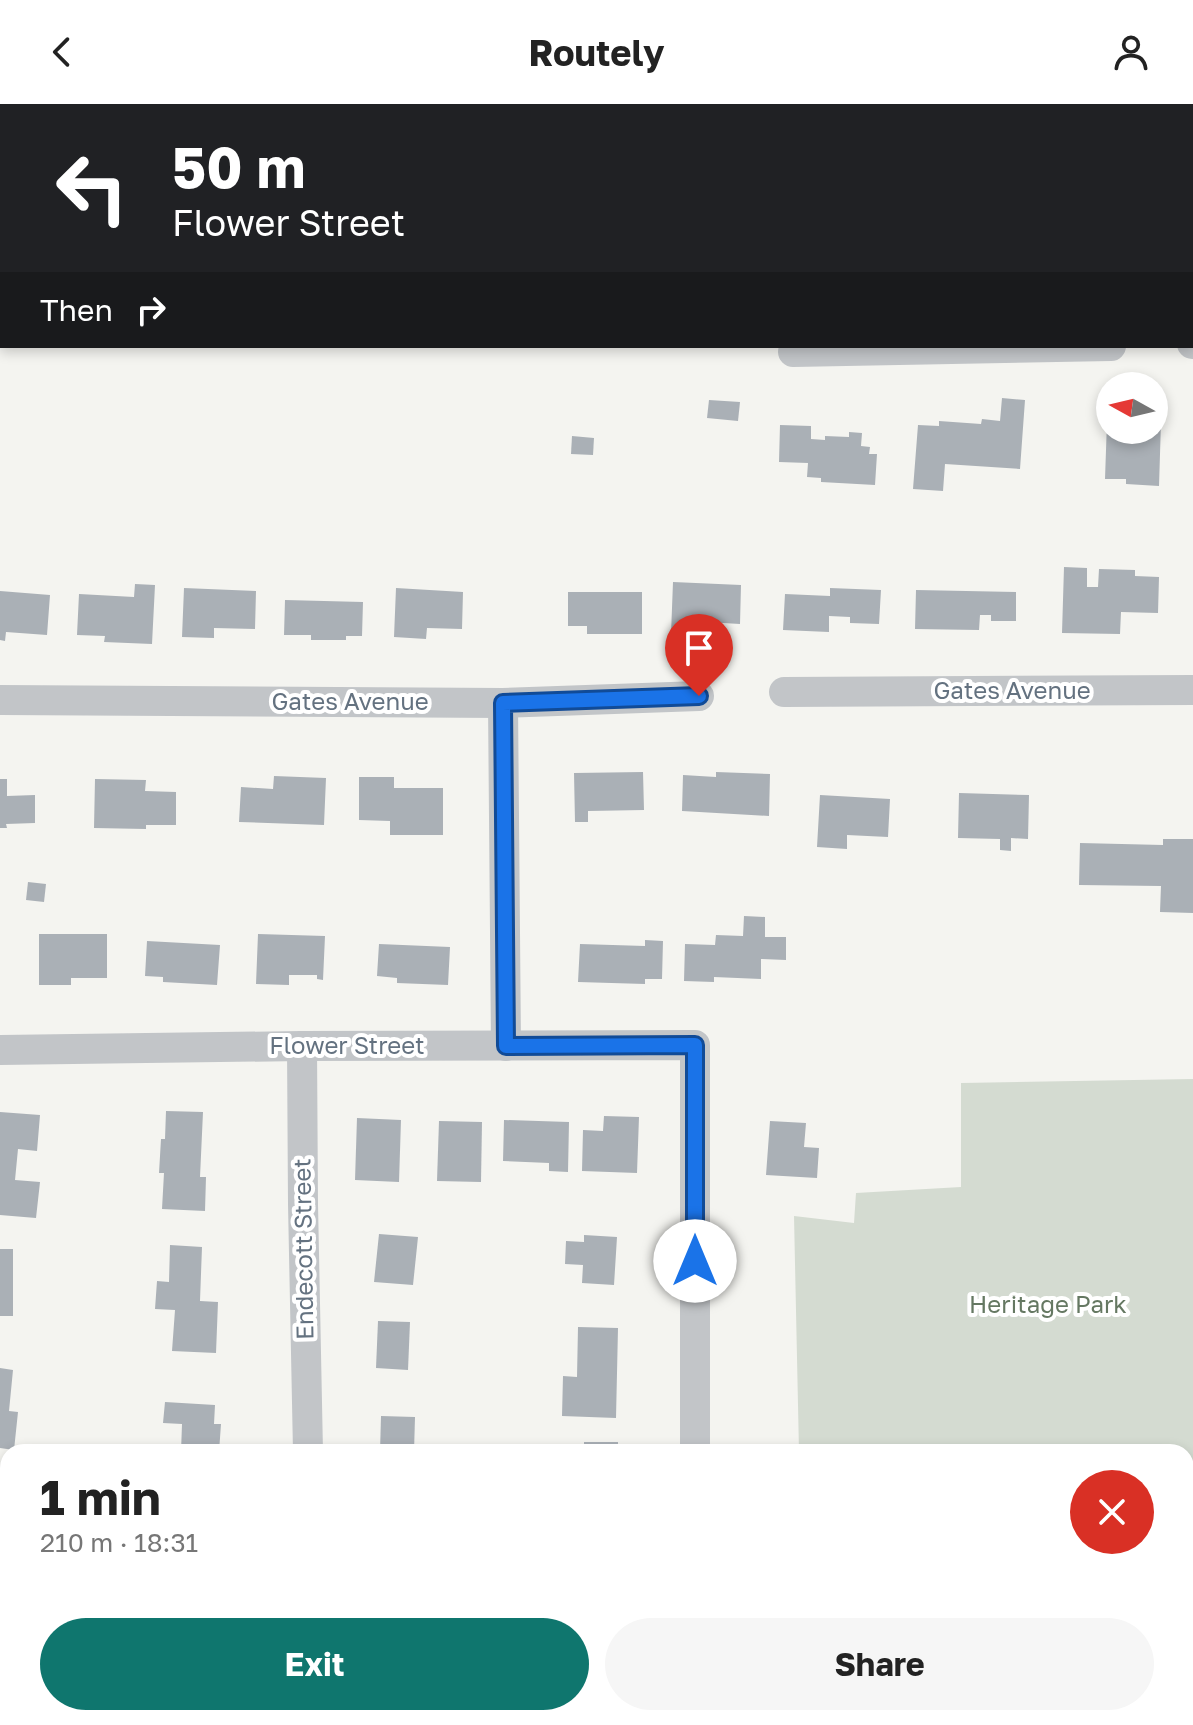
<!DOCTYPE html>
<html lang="en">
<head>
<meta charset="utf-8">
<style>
  :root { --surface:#fff; --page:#f6f6f6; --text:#222; --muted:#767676; --accent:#0f766e }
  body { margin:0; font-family:"Golos Text",sans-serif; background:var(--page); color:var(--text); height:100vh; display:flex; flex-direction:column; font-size:30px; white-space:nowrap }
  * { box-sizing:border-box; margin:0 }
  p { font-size:26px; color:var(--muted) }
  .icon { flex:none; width:44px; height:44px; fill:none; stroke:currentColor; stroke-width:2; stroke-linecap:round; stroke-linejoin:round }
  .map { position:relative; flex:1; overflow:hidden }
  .sheet { position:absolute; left:0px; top:1340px; width:1194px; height:282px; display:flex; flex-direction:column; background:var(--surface); border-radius:24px 24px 0 0; box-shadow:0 4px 12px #0003 }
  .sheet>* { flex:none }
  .banner { position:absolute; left:0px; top:0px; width:1194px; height:244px; box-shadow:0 4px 12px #0003; background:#202124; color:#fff; overflow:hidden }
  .needle { width:52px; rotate:278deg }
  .controls { position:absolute; left:1096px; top:268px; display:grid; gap:16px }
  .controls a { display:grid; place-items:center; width:72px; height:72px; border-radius:50%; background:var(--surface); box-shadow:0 4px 12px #0003; font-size:40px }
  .pin { position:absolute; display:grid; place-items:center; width:68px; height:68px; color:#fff; margin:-82px -34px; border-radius:50% 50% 50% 0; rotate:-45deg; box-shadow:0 0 8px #0007 }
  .pin .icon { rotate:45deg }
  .me { position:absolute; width:88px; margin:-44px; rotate:0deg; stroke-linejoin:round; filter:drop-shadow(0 0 6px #0008) }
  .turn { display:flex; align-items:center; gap:28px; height:168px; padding:0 40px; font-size:36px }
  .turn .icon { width:104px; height:104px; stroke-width:2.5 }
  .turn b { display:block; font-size:56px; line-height:68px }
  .then { display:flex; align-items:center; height:76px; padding:0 40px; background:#0003; gap:16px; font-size:30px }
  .round { display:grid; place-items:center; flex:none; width:84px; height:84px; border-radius:42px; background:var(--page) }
  .headline { display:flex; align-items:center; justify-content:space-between; height:136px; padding:0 40px }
  h1 { font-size:48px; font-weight:700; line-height:60px }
  .action { display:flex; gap:16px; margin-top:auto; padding:16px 40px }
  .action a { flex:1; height:92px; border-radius:48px; background:var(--accent); color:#fff; font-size:32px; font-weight:700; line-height:92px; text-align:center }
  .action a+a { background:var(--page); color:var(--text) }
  header { display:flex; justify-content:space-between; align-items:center; height:104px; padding:0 40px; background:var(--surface); font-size:36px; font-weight:700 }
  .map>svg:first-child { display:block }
  .green { fill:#d4dbd1 }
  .building { fill:#aab0b6 }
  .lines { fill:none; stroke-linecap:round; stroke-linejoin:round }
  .minor { stroke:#c2c5c8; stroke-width:30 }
  .route-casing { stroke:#114b97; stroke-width:20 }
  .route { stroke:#1a73e8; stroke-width:14 }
  .labels { text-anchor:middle; stroke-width:8; stroke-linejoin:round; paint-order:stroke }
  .street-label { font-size:24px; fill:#647280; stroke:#fff }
  .park-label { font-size:24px; fill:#657862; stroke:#fff }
</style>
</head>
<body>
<header><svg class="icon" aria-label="back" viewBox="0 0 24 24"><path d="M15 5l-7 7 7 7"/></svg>Routely<svg class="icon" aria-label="person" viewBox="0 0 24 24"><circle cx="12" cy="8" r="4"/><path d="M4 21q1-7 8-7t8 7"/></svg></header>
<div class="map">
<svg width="1193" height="1621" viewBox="0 0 1193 1621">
  <rect width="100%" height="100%" fill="#f4f4f0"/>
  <g class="green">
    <path d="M0 0H770V2H2V219H0Z"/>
    <path d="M1193 975V1621H805L804 1614H1186V1348H799L794 1112 854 1119 856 1089 961 1083V979Z"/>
  </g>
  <g class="building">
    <path d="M1002 294 1025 296 1020 365 945 360 943 387 913 385 918 321 939 322V317L981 320 982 315 1000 317Z"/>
    <path d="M709 296 740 298 738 317 707 314Z"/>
    <path d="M1107 317H1110V326H1154V318H1161L1159 382 1126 380V375H1105Z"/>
    <path d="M780 321 811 322V335L825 336V332L849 333V328L862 329 861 342 870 343 869 350H877L875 381 821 378V374L807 373 808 359 779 358Z"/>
    <path d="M572 332 594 334 593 351 571 350Z"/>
    <path d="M1064 463 1087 464V483H1098L1099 465 1135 466V472L1159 473 1158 509 1121 508 1120 530 1062 529Z"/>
    <path d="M673 478 741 481 740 520 706 518 705 531 671 530Z"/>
    <path d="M135 480 155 481 152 540 104 538 105 532 77 531 79 490 134 493Z"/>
    <path d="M184 484 256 487 255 525 214 524V534L182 533Z"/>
    <path d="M396 484 463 488 462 525 427 524 426 535 394 533Z"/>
    <path d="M830 484 881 486 879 520 850 519V513L829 512V528L783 526 785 490 830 492Z"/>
    <path d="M916 486 1016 488V517H991V511H980L979 526 915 525Z"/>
    <path d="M0 487 50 491 47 531 6 528 5 537 0 536Z"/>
    <path d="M568 488H642V530H587V522H568Z"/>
    <path d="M285 496 363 498 362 532H346V536H311V531H284Z"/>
    <path d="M643 668 644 706 588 707V718H575L574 669Z"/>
    <path d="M716 668 770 670 769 712 682 707 683 671 716 673Z"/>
    <path d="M274 672 326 674 324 721 239 718 241 683 273 685Z"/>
    <path d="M359 673H394V684H443V731H390V717L359 716Z"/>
    <path d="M0 675H7V692L35 691V719L6 720 7 724H0Z"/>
    <path d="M95 675 146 676 145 687 176 688V721H146V725L94 724Z"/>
    <path d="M959 689 1029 691 1028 735 1011 734V747L1000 746V735L958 734Z"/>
    <path d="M820 691 890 695 888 733 847 731V745L817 743Z"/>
    <path d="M1163 735H1193V809L1160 808 1161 782 1079 781 1080 739 1163 741Z"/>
    <path d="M28 778 46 780 44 798 26 796Z"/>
    <path d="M744 812 765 813V833H786V856L761 855V875L714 873V878L684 877 685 840 715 841 716 831 743 832Z"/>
    <path d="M39 830H107V874H71V881H39Z"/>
    <path d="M258 830 325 832 323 876 317 875V871H289V881L256 880Z"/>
    <path d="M645 836 663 837 662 875H645V880L578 878 580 840 645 842Z"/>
    <path d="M147 837 220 841 217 881 163 878V873L145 872Z"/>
    <path d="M379 840 450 843 448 881 397 879V874L377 872Z"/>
    <path d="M166 1007 203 1008 200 1073H206L205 1107 162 1105 164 1069H159L161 1035H165Z"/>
    <path d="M0 1008 40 1011 37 1047 18 1045 15 1076 40 1078 36 1114 0 1111Z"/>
    <path d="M604 1012 639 1013 637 1069 582 1067 583 1026 603 1027Z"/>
    <path d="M357 1014 401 1016 399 1078 355 1076Z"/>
    <path d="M504 1016 569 1018 568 1068 549 1067V1059L503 1057Z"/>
    <path d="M439 1017 482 1018 481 1078 437 1077Z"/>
    <path d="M770 1017 806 1019 804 1043 819 1044 817 1074 766 1071Z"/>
    <path d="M379 1130 418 1133 413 1181 374 1178Z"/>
    <path d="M584 1131 617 1133 614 1181 582 1179 583 1161 565 1160 566 1137 584 1138Z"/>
    <path d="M170 1141 202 1143 200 1197 218 1198 216 1249 172 1247 175 1206 155 1205 157 1177 169 1178Z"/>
    <rect x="0" y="1145" width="13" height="67"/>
    <path d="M378 1217 410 1218 408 1266 376 1264Z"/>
    <path d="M578 1223 618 1224 616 1314 562 1312 563 1272 577 1273Z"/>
    <path d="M0 1264 13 1266 9 1307 18 1308 14 1346 0 1344Z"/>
    <path d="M165 1298 215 1301 214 1320H221L219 1348H181L182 1320 163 1319Z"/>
    <path d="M381 1312 415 1313 414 1348H380Z"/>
    <rect x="584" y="1338" width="34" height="10"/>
    <rect x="0" y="1385" width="8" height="89"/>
    <rect x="0" y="1499" width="8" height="86"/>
    <path d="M183 1614H219V1620L182 1618Z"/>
  </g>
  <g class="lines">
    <g class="minor">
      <path d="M1192 240H1193"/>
      <path d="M793 248 1111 242"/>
      <path d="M784 588 1193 586"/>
      <path d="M0 596 503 599 699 592"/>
      <path d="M503 599 506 942"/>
      <path d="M302 942 303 1100 308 1348"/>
      <path d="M0 946 302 942 695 941V1348"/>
      <path d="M310 1614V1621"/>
      <path d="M700 1614V1621"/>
    </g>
  </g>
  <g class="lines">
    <defs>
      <path id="route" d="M695 1157V941L506 942 503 599 699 592"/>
    </defs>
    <use href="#route" class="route-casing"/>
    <use href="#route" class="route"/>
  </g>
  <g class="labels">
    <g class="street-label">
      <text x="1012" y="595">Gates Avenue</text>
      <text x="350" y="606">Gates Avenue</text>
      <text x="347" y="950">Flower Street</text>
      <text transform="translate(304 1145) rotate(-91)" y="8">Endecott Street</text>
    </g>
    <g class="park-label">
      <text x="1048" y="1209">Heritage Park</text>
    </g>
  </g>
</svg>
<div class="controls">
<a><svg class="needle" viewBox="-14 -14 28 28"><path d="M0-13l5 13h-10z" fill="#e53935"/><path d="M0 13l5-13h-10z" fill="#767676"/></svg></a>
</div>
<div class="pin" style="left:699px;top:592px;background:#d93025"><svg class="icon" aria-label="arrive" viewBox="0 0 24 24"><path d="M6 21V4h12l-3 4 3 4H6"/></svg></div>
<svg class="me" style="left:695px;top:1157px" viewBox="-20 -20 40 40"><circle r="19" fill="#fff"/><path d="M0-13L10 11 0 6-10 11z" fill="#1a73e8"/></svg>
<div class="banner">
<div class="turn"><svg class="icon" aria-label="left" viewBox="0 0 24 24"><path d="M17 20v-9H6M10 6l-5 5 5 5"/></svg><div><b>50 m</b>Flower Street</div></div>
<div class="then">Then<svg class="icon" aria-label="right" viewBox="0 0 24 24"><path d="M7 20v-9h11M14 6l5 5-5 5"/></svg></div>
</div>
<section class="sheet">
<div class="headline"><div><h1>1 min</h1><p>210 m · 18:31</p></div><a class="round" style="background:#d93025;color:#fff"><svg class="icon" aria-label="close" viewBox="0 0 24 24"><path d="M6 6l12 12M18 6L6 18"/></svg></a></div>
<div class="action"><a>Exit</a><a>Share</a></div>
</section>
</div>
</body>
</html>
